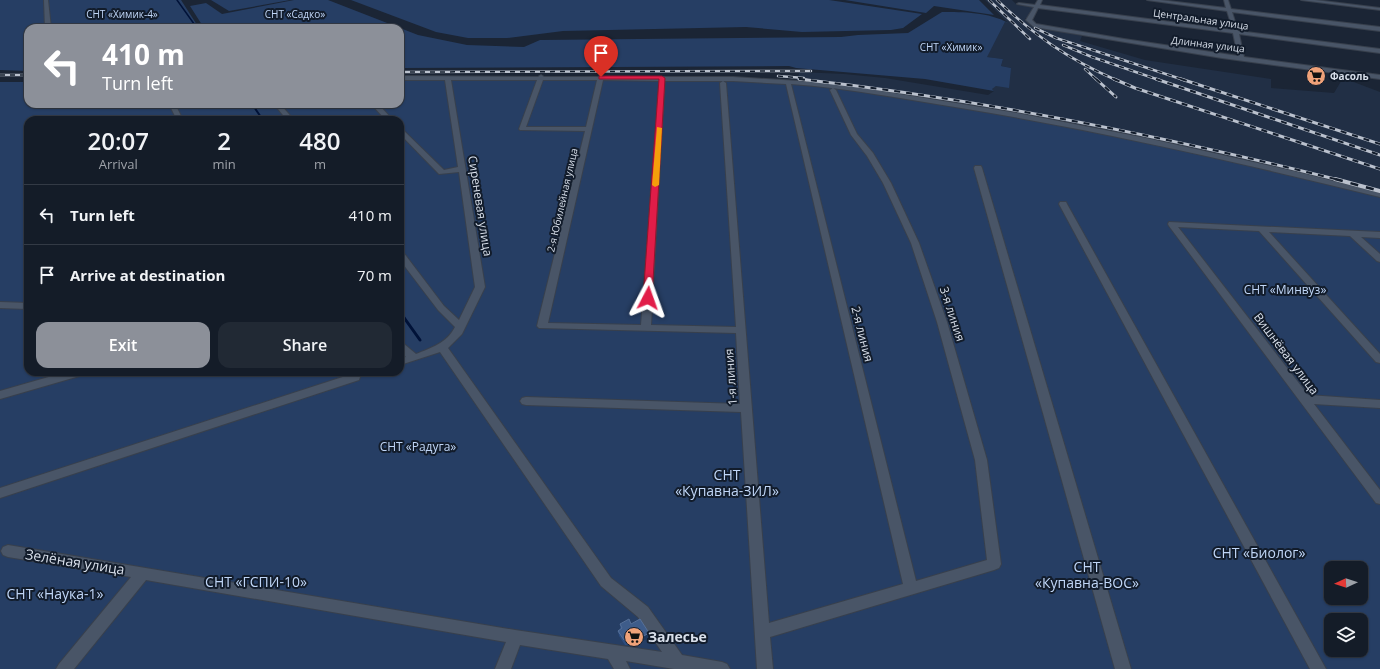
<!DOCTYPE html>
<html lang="en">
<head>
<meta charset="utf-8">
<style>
  :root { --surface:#141c28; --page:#212934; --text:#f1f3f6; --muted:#9da1a8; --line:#333a45; --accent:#8c9099 }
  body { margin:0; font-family:"Open Sans",sans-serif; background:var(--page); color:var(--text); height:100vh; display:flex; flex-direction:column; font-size:15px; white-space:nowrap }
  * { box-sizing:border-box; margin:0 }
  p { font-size:13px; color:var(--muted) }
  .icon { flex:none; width:22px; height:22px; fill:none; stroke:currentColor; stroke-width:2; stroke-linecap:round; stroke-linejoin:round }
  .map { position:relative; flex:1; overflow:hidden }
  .side { position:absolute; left:24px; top:116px; width:380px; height:260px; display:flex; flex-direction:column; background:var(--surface); border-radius:12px; box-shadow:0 1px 3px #0004,0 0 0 1px var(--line) }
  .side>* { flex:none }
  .guide { position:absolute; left:24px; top:24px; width:380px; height:84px; border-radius:12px; box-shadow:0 1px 3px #0004,0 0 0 1px var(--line); background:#8c9099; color:#fff; overflow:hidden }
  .needle { width:26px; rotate:267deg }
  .controls { position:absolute; left:1324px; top:561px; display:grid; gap:8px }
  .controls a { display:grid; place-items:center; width:44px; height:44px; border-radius:8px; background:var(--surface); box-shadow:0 1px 3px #0004,0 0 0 1px var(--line); font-size:20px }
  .pin { position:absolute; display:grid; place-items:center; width:34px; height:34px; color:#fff; margin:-41px -17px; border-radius:50% 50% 50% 0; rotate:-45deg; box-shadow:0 0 4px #0007 }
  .pin .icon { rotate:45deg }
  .me { position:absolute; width:44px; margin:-22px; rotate:4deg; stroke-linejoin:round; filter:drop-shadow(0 0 3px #0008) }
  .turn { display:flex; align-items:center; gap:14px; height:84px; padding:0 12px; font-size:18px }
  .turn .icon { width:52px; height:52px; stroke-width:2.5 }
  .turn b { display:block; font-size:28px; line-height:34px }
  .eta { display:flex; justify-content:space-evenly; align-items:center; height:68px; text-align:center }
  .eta b { font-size:24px; font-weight:600; line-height:28px }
  .button { display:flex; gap:8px; margin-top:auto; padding:8px 12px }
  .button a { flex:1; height:46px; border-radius:12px; background:var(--accent); color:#fff; font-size:16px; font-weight:600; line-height:46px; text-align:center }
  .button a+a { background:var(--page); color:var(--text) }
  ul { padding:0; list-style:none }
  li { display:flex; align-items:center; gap:12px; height:60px; padding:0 12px; border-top:1px solid var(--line) }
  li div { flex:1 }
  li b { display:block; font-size:15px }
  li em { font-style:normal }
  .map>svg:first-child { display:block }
  .built { fill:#212f45 }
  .green { fill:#263e64; fill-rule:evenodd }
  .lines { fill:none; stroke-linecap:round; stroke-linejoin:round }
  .stream-far2 { stroke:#001238; stroke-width:1.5 }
  .stream-far1 { stroke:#001238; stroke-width:2 }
  .stream { stroke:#001238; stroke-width:3 }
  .minor-casing { stroke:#38404d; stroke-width:2 }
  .minor { fill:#495567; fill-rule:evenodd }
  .rail-far2-casing { stroke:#bac1cd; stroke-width:2.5 }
  .rail-far1-casing { stroke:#bac1cd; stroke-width:3 }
  .rail-casing { stroke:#bac1cd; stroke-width:4 }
  .rail-far2 { stroke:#121c2b; stroke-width:1.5; stroke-dasharray:5; stroke-linecap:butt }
  .rail-far1 { stroke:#121c2b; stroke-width:2; stroke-dasharray:6; stroke-linecap:butt }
  .rail { stroke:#121c2b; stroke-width:2.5; stroke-dasharray:8; stroke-linecap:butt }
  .wall { fill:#2b4c7e }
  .shaded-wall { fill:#1d365c }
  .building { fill:#3e5c8a; stroke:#567099 }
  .route { fill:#e11d48; stroke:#92132f }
  .slow { fill:#f59e0b }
  .labels { text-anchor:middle; stroke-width:4; stroke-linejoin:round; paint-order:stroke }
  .far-park-label { font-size:10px; fill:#c0d6f7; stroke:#121c2b }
  .far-street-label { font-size:10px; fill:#d8dfea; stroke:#121c2b }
  .far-poi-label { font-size:10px; font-weight:bold; fill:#d8dfea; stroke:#121c2b; text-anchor:start }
  .street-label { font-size:12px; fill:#d8dfea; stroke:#121c2b }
  .park-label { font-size:12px; fill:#c0d6f7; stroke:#121c2b }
  .near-park-label { font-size:14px; fill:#c0d6f7; stroke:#121c2b }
  .near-street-label { font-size:14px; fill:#d8dfea; stroke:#121c2b }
  .near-poi-label { font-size:14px; font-weight:bold; fill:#d8dfea; stroke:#121c2b; text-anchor:start }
</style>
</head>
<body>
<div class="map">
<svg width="1380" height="669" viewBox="0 0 1380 669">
  <rect width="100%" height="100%" fill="#1b2535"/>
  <path class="built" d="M985 0H1012L1017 5 1035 7 1029 18H1025L1029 23 1045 28 1082 36 1080 41 1145 60 1271 79V88L1334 93 1343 78 1380 92V194L861 88 796 80 800 72 844 74 885 78 988 95 994 91 992 89 993 87 996 86 1011 68 1001 66 1003 59 986 57 1005 22H1007Z"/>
  <g class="green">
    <path d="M0 0H181L199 28H28V71L0 70Z"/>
    <path d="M211 0H290L229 11Z"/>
    <path d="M294 0H328L400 28H204L190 6 206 3 222 14Z"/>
    <path d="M351 0H829L922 14 903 28 891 30 802 32 746 27 563 31 507 38H468L436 32Z"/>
    <path d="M845 0H979L994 15 934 6 926 13Z"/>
    <path d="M942 12C963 12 989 12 1008 23L1005 22 987 57 1003 59 1001 66 1011 68 1009 88 996 86 992 89 994 91 925 79 796 68 789 66 400 68V28L418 35 467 45 524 47 540 40 841 37 858 35 908 33Z"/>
    <path d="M400 78 733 79 860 89 1151 141 1380 195V669H0V82H28V104H400ZM28 120H400V372H28ZM1331 568H1361V598H1331ZM1331 620H1361V650H1331Z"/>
  </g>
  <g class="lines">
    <path class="stream-far2" d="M177 0 197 28"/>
    <path class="stream-far1" d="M252 104 263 120"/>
    <path class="stream" d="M400 312 420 340"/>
    <defs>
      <g id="minor">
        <path d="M44 0H48L51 28H45Z"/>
        <path d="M1038 0H1042L1040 5 1233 30 1227 11 1147 0H1160L1226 8 1224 0H1228L1231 9 1380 27V31L1232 12 1238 31 1380 49V53L1239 34 1244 57 1380 75V79L1222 58 1034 27 1026 20 1034 7 1017 4 1019 3 1035 5ZM1038 8 1233 33 1238 56 1124 39 1036 24 1032 20Z"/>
        <path d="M1301 0H1315L1380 8V10Z"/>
        <path d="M541 75 544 77H598L601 75 604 77H733L832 83 1017 113 1151 139 1302 173 1380 193V197C1241 163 1102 131 961 108 904 99 848 88 791 84L916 581 987 560 975 460 937 322 911 243 883 183 867 156 851 135 830 90 833 88 836 90 857 134 873 153 891 183 919 243 947 322 987 460 1001 564 999 568 994 570 770 637 773 669H757L741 412 526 405 522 404 520 401 522 398 526 397 740 404 736 333 539 328 537 326 585 131 520 130 519 129 537 80H451L485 287 462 334 448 348 611 578 648 607 682 655 722 662 727 664 730 669H674L626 661 630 669H614L608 659 520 645 511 669H495L506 642 146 580 74 669H56L59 664 131 577 8 557 3 555 1 551 3 547 8 545 515 630 662 652 638 617 601 586 440 352 400 365V358L406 357 400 351V343L404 344 416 354C431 348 447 343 455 327L438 310 400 260V251L403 252 444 306 459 320 475 287 459 172 439 174 400 134V128L402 129 444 170 458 167 445 80H400V76L538 77ZM543 80H597L586 127H526ZM603 80 659 81 641 325 548 323ZM665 81H733L786 84 903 584 769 623 726 83 723 81 720 83 736 327 651 325Z"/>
        <path d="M169 104H175L183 120H177Z"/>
        <path d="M274 104H280L294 120H287Z"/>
        <path d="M371 104H378L393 120H386Z"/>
        <path d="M975 166H981L982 168 1131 669H1115L974 168Z"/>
        <path d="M1060 202H1066L1067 204 1326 669H1310L1059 204Z"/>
        <path d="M1169 222 1380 232V238L1361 237 1380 254V262L1377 261 1350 236 1269 232 1380 354V363L1376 362 1259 231 1178 227 1308 395 1380 400V408L1314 404 1380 490V504L1376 503 1169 226 1168 224Z"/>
        <path d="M0 302 28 303V309L0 308Z"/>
        <path d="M66 372H84L83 375 0 399V391Z"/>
        <path d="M355 373 359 374 360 377 359 380 0 498V488Z"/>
      </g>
    </defs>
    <use href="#minor" class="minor-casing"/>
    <use href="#minor" class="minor"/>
    <defs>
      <g id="rail-far2">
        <path d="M989 0 1030 39"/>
        <path d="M997 0C1035 36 1068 59 1116 80"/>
        <path d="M1035 28 1056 38 1184 80"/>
        <path d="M1063 45 1092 57 1159 80"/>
        <path d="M1085 69 1097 80"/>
        <path d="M400 72 811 71"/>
        <path d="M0 75H28"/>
        <path d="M778 76 804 78"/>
        <path d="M799 79 807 80"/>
      </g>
      <g id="rail-far1">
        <path d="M799 79C980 99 1163 136 1339 180"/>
        <path d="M1096 79 1116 97"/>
        <path d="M1114 79 1135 88 1380 169"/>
        <path d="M1156 79 1380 155"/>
        <path d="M1181 79 1380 144"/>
      </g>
      <path id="rail" d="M1335 179 1380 191"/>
    </defs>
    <use href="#rail-far2" class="rail-far2-casing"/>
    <use href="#rail-far1" class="rail-far1-casing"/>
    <use href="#rail" class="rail-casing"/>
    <use href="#rail-far2" class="rail-far2"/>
    <use href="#rail-far1" class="rail-far1"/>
    <use href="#rail" class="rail"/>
  </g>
  <path class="wall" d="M620 624H631L649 633V638L635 646 634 645H625L619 636 618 631 620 630Z"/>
  <path class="shaded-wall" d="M649 633V638L635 646V641Z"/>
  <path class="building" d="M629 619 631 624 640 619 649 633 635 641 634 640H624L618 631 622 628 620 624Z"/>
  <path class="route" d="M599 76H662L665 78 652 298 648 300 643 298 659 79H599Z"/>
  <path class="slow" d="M657 127 662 128 659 185 655 187 652 185Z"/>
  <defs>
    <symbol id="supermarket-disc" viewBox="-11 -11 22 22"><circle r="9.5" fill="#f0a279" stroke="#121c2b"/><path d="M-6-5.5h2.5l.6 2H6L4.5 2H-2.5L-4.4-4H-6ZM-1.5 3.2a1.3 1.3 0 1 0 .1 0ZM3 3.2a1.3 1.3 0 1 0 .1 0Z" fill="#111"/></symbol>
  </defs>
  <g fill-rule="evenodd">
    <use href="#supermarket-disc" x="1305" y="65" width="22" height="22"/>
    <use href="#supermarket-disc" x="623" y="626" width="22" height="22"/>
  </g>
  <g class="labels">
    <g class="far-park-label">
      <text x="122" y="18">СНТ «Химик-4»</text>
      <text x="295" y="18">СНТ «Садко»</text>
      <text x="951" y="51">СНТ «Химик»</text>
    </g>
    <g class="far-street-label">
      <text transform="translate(1201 19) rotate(8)" y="4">Центральная улица</text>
      <text transform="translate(1208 44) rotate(7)" y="4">Длинная улица</text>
      <text transform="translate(562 200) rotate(-77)" y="4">2-я Юбилейная улица</text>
    </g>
    <g class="far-poi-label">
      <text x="1330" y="80">Фасоль</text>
    </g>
    <g class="street-label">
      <text transform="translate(480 206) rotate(81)" y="4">Сиреневая улица</text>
      <text transform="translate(952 314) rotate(72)" y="4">3-я линия</text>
      <text transform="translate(862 334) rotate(76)" y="4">2-я линия</text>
      <text transform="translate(1286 354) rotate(53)" y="4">Вишнёвая улица</text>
      <text transform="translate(731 377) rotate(-94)" y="4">1-я линия</text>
    </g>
    <g class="park-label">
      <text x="1285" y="294">СНТ «Минвуз»</text>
      <text x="418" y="451">СНТ «Радуга»</text>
    </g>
    <g class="near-park-label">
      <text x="727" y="480">СНТ<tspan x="727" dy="16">«Купавна-ЗИЛ»</tspan></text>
      <text x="1259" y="558">СНТ «Биолог»</text>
      <text x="1087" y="572">СНТ<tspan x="1087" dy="16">«Купавна-ВОС»</tspan></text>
      <text x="256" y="587">СНТ «ГСПИ-10»</text>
      <text x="55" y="599">СНТ «Наука-1»</text>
    </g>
    <g class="near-street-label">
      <text transform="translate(75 562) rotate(9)" y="5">Зелёная улица</text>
    </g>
    <g class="near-poi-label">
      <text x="648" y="642">Залесье</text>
    </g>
  </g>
</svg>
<div class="controls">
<a><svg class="needle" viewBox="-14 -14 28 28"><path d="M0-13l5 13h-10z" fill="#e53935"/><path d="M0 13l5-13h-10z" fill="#9da1a8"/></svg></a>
<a><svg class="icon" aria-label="layers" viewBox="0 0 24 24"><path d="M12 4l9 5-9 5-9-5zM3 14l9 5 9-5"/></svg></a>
</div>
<div class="pin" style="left:601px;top:77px;background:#d93025"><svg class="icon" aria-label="arrive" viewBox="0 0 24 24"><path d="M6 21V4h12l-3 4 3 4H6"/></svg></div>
<svg class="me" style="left:648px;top:298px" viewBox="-20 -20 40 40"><path d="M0-17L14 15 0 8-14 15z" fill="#e11d48" stroke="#fff" stroke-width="4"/></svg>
<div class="guide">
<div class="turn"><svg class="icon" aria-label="left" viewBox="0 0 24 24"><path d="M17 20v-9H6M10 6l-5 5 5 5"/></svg><div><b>410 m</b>Turn left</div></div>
</div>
<section class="side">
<div class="eta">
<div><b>20:07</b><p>Arrival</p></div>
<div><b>2</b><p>min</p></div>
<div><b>480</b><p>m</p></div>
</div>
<ul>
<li><svg class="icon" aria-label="left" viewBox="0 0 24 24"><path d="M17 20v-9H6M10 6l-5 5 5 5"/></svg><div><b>Turn left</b></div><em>410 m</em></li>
<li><svg class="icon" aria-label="arrive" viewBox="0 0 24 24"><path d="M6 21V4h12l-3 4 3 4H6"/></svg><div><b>Arrive at destination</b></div><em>70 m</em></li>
</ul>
<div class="button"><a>Exit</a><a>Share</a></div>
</section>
</div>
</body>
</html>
